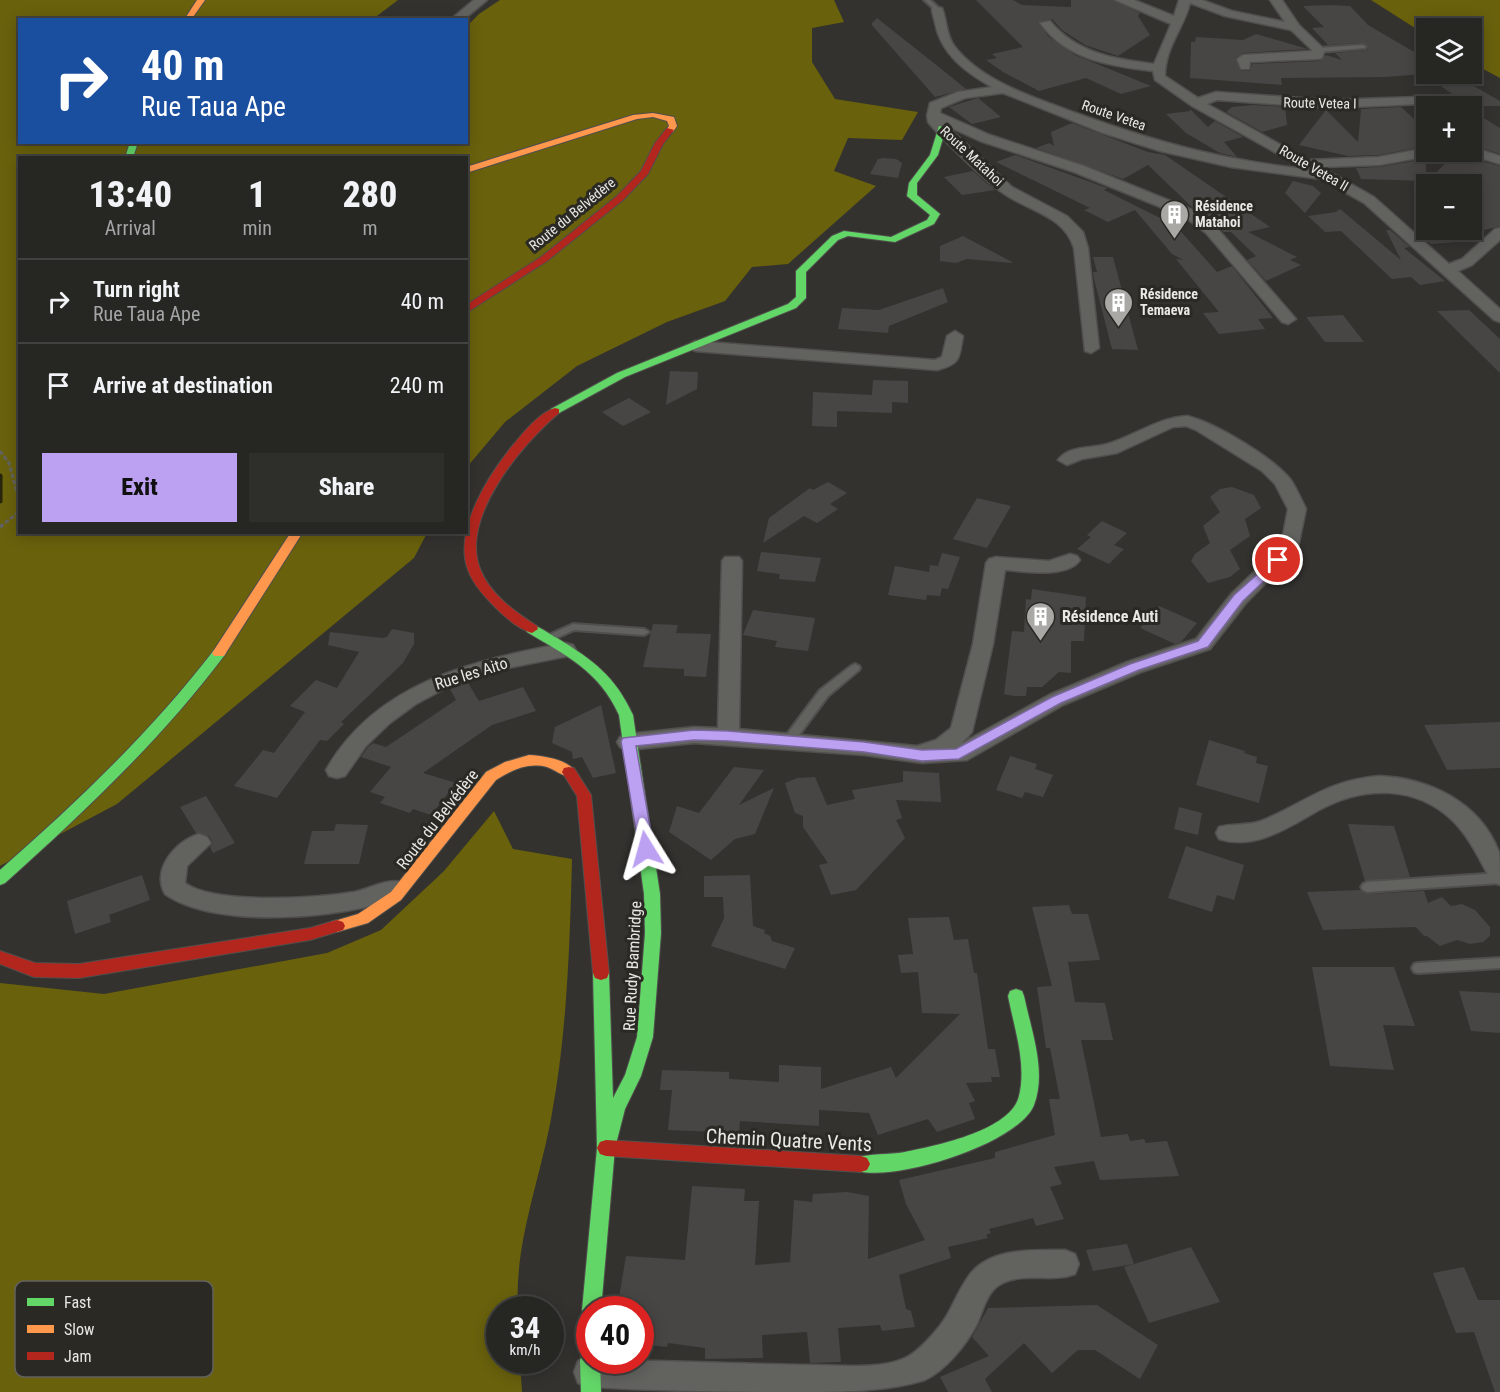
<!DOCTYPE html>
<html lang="en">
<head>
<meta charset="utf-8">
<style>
  :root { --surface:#262623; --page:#2e2e2b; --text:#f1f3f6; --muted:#a4a5a6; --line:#424341; --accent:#bca0f2 }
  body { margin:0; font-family:"Roboto Condensed",sans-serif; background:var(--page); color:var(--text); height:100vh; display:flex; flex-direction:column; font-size:22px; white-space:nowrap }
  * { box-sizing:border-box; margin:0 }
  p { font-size:20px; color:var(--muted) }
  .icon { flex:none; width:33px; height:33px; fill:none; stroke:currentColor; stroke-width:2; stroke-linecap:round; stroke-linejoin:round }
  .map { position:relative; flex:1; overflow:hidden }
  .details { position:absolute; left:18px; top:156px; width:450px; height:378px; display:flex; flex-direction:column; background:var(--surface); border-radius:0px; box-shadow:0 3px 15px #0003,0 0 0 2px var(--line) }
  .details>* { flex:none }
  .banner { position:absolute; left:18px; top:18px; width:450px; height:126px; border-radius:0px; box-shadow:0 3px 15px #0003,0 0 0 2px var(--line); background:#1a4fa0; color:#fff; overflow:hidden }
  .buttons { position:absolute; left:1416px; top:18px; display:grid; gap:12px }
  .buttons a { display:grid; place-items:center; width:66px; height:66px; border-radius:0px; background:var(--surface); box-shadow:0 3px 15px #0003,0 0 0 2px var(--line); font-size:30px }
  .speed { position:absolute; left:486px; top:1296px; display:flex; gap:12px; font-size:30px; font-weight:700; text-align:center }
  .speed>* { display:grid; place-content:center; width:78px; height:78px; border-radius:50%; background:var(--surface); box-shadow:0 3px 15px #0003,0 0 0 2px var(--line); line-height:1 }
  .speed small { font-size:15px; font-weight:400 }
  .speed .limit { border:9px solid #d22; background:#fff; color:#111 }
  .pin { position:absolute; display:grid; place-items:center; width:51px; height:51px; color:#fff; margin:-26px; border:3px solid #fff; border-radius:50%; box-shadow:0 2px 6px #0007 }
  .me { position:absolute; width:66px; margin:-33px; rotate:352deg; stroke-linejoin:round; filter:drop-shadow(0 0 4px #0008) }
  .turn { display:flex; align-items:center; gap:21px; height:126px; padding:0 24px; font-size:27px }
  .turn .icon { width:78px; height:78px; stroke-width:2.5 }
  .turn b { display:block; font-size:42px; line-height:51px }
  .eta { display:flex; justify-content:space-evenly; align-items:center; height:102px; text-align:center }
  .eta b { font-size:36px; font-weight:800; line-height:42px }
  .button { display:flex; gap:12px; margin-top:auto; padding:12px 24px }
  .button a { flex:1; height:69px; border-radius:0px; background:var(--accent); color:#111; font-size:24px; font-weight:800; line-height:69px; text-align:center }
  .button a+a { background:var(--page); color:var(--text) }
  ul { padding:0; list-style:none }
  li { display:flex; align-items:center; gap:18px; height:84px; padding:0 24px; border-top:2px solid var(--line) }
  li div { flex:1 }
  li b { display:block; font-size:22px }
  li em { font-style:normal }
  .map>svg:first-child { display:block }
  .forest { fill:#69610c }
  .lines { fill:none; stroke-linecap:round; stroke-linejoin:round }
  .stream { stroke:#28250d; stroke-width:5 }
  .building { fill:#484644 }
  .lane-casing { stroke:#504f4d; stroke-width:4 }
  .street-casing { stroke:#504f4d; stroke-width:3 }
  .fast-casing { stroke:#504f4d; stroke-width:2 }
  .slow-casing { stroke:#504f4d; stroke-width:2 }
  .jam-casing { stroke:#504f4d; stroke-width:2 }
  .path-far1 { stroke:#62625f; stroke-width:3; stroke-dasharray:4.5 2; stroke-linecap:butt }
  .path { stroke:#62625f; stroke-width:4; stroke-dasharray:6 3; stroke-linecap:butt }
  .lane { fill:#62625f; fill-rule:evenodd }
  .street { fill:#62625f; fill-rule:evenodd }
  .fast { fill:#63d668; fill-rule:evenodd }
  .slow { fill:#ff974d; fill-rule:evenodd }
  .jam { fill:#b3261e; fill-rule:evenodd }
  .route { fill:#bca0f2; stroke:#7a689d; stroke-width:1.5 }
  .labels { text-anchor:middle; stroke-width:6; stroke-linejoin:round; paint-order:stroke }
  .far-street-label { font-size:14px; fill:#e9e8e5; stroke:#2a2924 }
  .far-poi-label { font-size:14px; font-weight:bold; fill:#e9e8e5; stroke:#2a2924; text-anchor:start }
  .poi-label { font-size:16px; font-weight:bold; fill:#e9e8e5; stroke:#2a2924; text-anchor:start }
  .street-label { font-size:16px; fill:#e9e8e5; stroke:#2a2924 }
  .near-street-label { font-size:20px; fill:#e9e8e5; stroke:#2a2924 }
  .key { fill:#2a2924; stroke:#63625e; stroke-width:1.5 }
  .key-label { font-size:16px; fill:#e9e8e5 }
</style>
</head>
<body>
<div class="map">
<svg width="1500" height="1392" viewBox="0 0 1500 1392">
  <rect width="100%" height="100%" fill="#33322f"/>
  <g class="forest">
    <path d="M0 0H398L373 19 20 20V142H466L467 26 479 14 500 0H834L844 22 812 28V62L835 99 918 112 902 140 848 138 834 171 876 186 788 264 752 267 725 301 667 322 577 366 505 422 467 467 466 158H20V532L427 533 414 558 117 804 0 866Z"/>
    <path d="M1371 0H1500V78L1472 63V28H1426V35Z"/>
    <path d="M494 811 513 849 572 859C570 942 567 1032 552 1113 541 1178 514 1243 518 1309L500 1310V1360L520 1361 522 1392H0V983L104 994 327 953 381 930 444 871Z"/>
  </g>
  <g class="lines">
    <path class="stream" d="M0 476V501"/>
  </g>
  <g class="building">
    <path d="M976 0H1013L1022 5 1071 7V0H1113L1140 13 1138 16 1150 35 1118 56 1085 45 1062 30 1052 19 1038 23 1049 37 1075 55 1151 86 1121 94 1086 78 1039 91 1003 72 986 60 997 58 992 54 1023 47Z"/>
    <path d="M1331 5 1350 6 1368 25 1426 59V74H1453L1500 101V106H1469L1424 74 1385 77 1281 78 1282 85 1190 78 1191 42H1195L1196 37 1243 40 1256 34 1308 49 1243 53 1235 58 1241 71H1250L1252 64 1319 61 1326 55 1342 60 1335 53 1367 50 1368 47 1363 43 1328 45 1312 28 1324 27 1303 6Z"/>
    <path d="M877 18 935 64 966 89 935 97 871 24Z"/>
    <path d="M978 98 1001 117 972 124 949 107Z"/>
    <path d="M1252 105 1285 107 1287 125 1262 132 1226 112 1232 107Z"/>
    <path d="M1401 107 1426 130V146L1379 155 1348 156 1299 145 1326 110 1358 142 1361 109Z"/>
    <path d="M1190 109 1208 127 1215 121 1243 137 1224 142 1237 157 1220 153 1186 133 1166 114 1190 111Z"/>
    <path d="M1472 111 1500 128V154L1472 145Z"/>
    <path d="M1072 123 1148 152 1165 155 1270 227 1248 232 1297 257 1290 260 1301 265 1266 281 1247 260 1256 256 1231 232H1224L1193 208 1148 165 1123 179 1036 148 1049 143 1054 146 1051 132Z"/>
    <path d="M1454 154 1500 166V226L1472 233V173L1430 179Z"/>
    <path d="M1015 155 1107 188 1104 190 1176 226 1217 272 1232 266 1273 318 1258 319 1265 329 1219 334 1203 313 1219 312 1176 259 1183 260 1172 254 1135 210 1108 222 1084 210 1090 208 996 162Z"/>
    <path d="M884 158 896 159 902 163 898 178 870 174 878 159Z"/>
    <path d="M1426 159V181L1361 179 1356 168 1379 167Z"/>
    <path d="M973 171 984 181 995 190 962 195 944 177Z"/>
    <path d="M1293 181 1313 186 1321 193 1305 213 1285 193Z"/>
    <path d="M1340 209 1401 260 1386 230H1390L1410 247 1404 248 1445 281 1420 285 1411 277 1392 279 1341 231 1325 232 1308 216 1336 212Z"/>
    <path d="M1414 230H1454L1455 242 1431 244Z"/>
    <path d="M963 236 1012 262V263L967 259 956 263 940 261V246Z"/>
    <path d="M1093 257H1113L1138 350 1112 349 1094 279 1093 272H1097Z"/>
    <path d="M943 288 948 302 889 326 888 333 838 329 842 308 879 310Z"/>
    <path d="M1469 310 1500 339V373L1437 311Z"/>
    <path d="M1343 315 1364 342H1325L1306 317Z"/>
    <path d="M670 371 698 372 697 389 666 405Z"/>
    <path d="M873 380 908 381V403L892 402V413L837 411V427L812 426 813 392 872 395Z"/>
    <path d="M629 398 651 412 623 426 602 412Z"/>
    <path d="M828 482 847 493 830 504 838 509 817 523 804 516 763 543 769 518 810 488 813 490Z"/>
    <path d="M1232 487 1254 495 1261 508 1245 519 1250 536 1230 550 1240 569 1230 577 1208 583 1191 561 1195 554 1210 543 1203 526 1220 512 1210 497 1220 489Z"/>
    <path d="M977 498 1011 506 987 548 953 539Z"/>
    <path d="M1102 521 1127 533 1114 545 1124 549 1109 564 1077 549 1091 537 1087 535Z"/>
    <path d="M761 552 821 558 815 582 779 579 780 574 757 571Z"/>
    <path d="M942 553 960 557 948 589 942 588 940 596 927 595 926 600 888 595 895 566 929 572 930 565 938 566Z"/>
    <path d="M1032 589 1086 597 1084 641H1071V673L1059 672 1042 687H1027L1026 696H1014L1004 694 1012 631 1024 632 1026 599 1031 600Z"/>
    <path d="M1159 606 1182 616 1197 623 1181 642 1175 644 1140 628Z"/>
    <path d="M753 610 815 618 808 651 775 647 777 641 743 635Z"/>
    <path d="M653 624 678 625 676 633 711 634 706 677 684 676V669L643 667Z"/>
    <path d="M392 629 414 633V644L403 663 341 722 344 724 327 741 320 740 277 798 234 786 263 750 274 753 305 712 290 706 316 680 337 688 359 652 328 645 330 632 382 638 387 637Z"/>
    <path d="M468 683 479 701 523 687 536 711 492 725 423 773 456 783 431 815 413 809 410 813 380 803 385 797 370 792 391 767 361 757 368 747 373 743 386 747 456 700 450 689Z"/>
    <path d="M601 705 616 773 593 778 582 757 573 759 572 752 552 743 555 727Z"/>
    <path d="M1500 722V768L1447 770 1424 725Z"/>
    <path d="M1209 740 1245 751 1244 753 1257 757 1256 763 1268 766 1259 803 1196 785Z"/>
    <path d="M1010 756 1037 764 1035 769 1053 775 1043 797 1025 792 1022 798 996 790Z"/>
    <path d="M734 767 764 770 739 805 774 788 755 834 735 839 711 860 669 832 677 806 699 813Z"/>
    <path d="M903 771 939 773 941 802 896 800 902 818 896 820 905 838 856 890 831 895 819 865 828 863 803 827V816L795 813 785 783 797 778 815 777 827 805 855 799 852 790 903 782Z"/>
    <path d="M206 796 235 843 213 853 210 847 213 843 209 836 196 833 180 807Z"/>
    <path d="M1179 807 1202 813 1198 835 1174 829Z"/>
    <path d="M336 824 368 825 359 864H304L312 831H334Z"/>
    <path d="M1348 824 1394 826 1410 877 1365 881Z"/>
    <path d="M1186 846 1244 865 1234 900 1217 895 1212 912 1168 898Z"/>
    <path d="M142 875 150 900 109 915 111 922 75 934 67 901Z"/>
    <path d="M750 875 753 926 765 930 764 933 770 936 772 941 795 948 785 969 711 946 724 918 723 897H704V876Z"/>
    <path d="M1360 890 1367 894 1424 891 1428 903 1442 897 1451 906 1462 904 1475 910 1490 927V936L1483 942 1470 944 1457 940 1440 946 1427 936H1424L1416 927 1323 930 1307 892Z"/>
    <path d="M1069 905 1072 914H1088L1100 960 1068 962 1075 1002 1105 1003 1113 1040H1081L1101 1137 1128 1134 1130 1141 1144 1139 1146 1143 1167 1141 1179 1176 1100 1180 1094 1161 1054 1167 1062 1184 1050 1187 1064 1219 1036 1226 1033 1218 989 1229 991 1233 986 1235 988 1238 948 1247 951 1258 899 1275 906 1309 911 1311 915 1327 882 1331 880 1325 838 1328 841 1362 810 1363 807 1332 762 1335 763 1358 705 1359V1348L668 1343 667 1347 640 1344V1310H617L626 1256 685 1260 692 1186 745 1189 744 1201H759L755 1265 790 1262 794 1200 812 1202 813 1194 847 1192 869 1196 868 1259 925 1240 906 1204 899 1180 995 1158V1152L1055 1135 1049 1099H1060L1050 1048H1046L1037 987 1052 986 1032 907Z"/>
    <path d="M949 917 954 940 968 939 974 973H977L988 1049H995L1000 1077H991L992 1082 966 1083 975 1101 969 1103 975 1119 937 1132 928 1119 878 1135 869 1113 819 1110V1126L740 1121 739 1136 719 1135V1132L668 1130 672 1090H660L662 1070 729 1072V1079L779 1082V1065L821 1067V1089L891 1067 896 1078 960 1014 922 1013 918 972 901 973 898 955 913 954 908 918Z"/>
    <path d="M1312 967H1394L1415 1026 1383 1025 1394 1070 1330 1066Z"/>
    <path d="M1459 991 1500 993V1033L1471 1031Z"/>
    <path d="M1127 1244 1134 1264 1093 1271 1086 1250Z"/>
    <path d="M1191 1247 1220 1302 1149 1323 1124 1267Z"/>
    <path d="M1464 1267 1478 1300H1500V1392H1495L1474 1332 1456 1333 1433 1273Z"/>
    <path d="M1097 1305 1158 1345 1140 1379 1095 1350H1078L1052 1373 1024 1343 985 1379 992 1392H948L940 1377 989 1356 972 1337 988 1308Z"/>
  </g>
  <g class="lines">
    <defs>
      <g id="lane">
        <path d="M924 0H930L939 8 934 9Z"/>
        <path d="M1363 45 1366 47 1365 48 1319 52 1316 50 1319 48Z"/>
        <path d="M573 624 644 629 649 632 644 635 574 630 548 642 543 639 544 637Z"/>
        <path d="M855 664 859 666 860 668 859 670 828 696 793 743H785L784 740 785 737 820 690 851 666Z"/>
        <path d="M1500 873V883L1367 892 1363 890 1361 887 1363 884 1367 882Z"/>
        <path d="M1500 958V968L1418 973 1414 972 1412 968 1414 964 1418 963Z"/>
      </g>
      <g id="street">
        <path d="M474 0H487L463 20H450Z"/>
        <path d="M1115 0H1134L1174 16 1179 0H1202L1232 11 1285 22 1270 0H1282L1299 25 1325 50 1322 58 1318 59 1250 62 1249 69H1241L1237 59 1243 55 1313 51 1291 30 1225 16 1190 3C1184 28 1165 47 1165 76L1198 98 1216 92 1328 100 1449 96V102L1445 103 1328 108 1217 100 1207 104 1308 160 1379 157 1426 148V152H1435L1429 156 1379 165 1321 167 1374 197 1449 264 1462 259 1495 229 1500 228V240L1472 265 1458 271 1500 309V322L1494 320 1364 203 1321 179 1231 167 1160 151 1103 133 1003 93 965 98 941 108 940 113 990 135 1084 166 1195 211 1216 227 1296 319 1288 324 1282 322 1206 233 1185 217 1074 172 980 141 947 126 1012 187 1067 216 1083 232 1088 248 1099 348 1091 353 1085 351 1074 248C1064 215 1028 211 1003 193 985 181 942 139 928 122L927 115 930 103 958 92 992 87C965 72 941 54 935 23 934 17 931 11 932 6L942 8C947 20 946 36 955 47 982 81 1030 96 1070 111 1149 140 1220 160 1305 169L1192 106 1155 80 1153 71C1110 66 1067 60 1040 23L1050 21C1076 53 1114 59 1154 64L1171 24Z"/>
        <path d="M1472 147 1500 156V164L1467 154 1466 152H1472Z"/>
        <path d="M955 331 963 336C959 358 961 364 937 370L695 351 687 346 695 341 935 360 942 357 947 336Z"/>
        <path d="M1187 416C1214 422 1274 458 1291 480 1297 489 1301 499 1306 509L1297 552 1246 603 1210 649 1141 672 1063 705 967 760 922 763 864 755 694 743 628 750 620 747 617 742 620 737 628 734 694 727 718 728 722 561 725 557H739L742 561 739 729 917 746 936 740 951 728 973 644 986 563 989 559 996 557 1049 561 1070 554 1077 556 1080 560C1067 579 1024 571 1005 570L993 644 972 732 962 743 1049 695 1127 662 1196 639 1232 593 1281 546 1288 509 1275 484 1262 471 1196 430 1186 426 1173 427 1117 453 1082 459 1067 465 1058 460C1069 445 1090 449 1107 444 1135 436 1156 418 1187 416Z"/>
        <path d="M566 643 573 645 576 650 573 655 498 670 444 689 416 704 390 723 366 746 345 776 337 778 329 776 326 770C376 682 474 660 566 643Z"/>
        <path d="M1379 776C1429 778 1480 802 1499 852 1500 861 1500 875 1500 885L1492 882C1480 861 1470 838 1453 821 1416 785 1364 786 1321 809 1290 826 1256 851 1219 839L1216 833 1219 827C1233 823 1247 826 1261 821 1307 802 1325 781 1379 776Z"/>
        <path d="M199 834 207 837 211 843 187 866 185 883C214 905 317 898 354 892 369 889 387 878 402 882L406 889 402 896C347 919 215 930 165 894 151 869 176 841 199 834Z"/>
        <path d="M1065 1250 1075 1254 1079 1264 1075 1274C1053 1283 1026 1272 1003 1283 987 1290 984 1309 977 1324 966 1345 946 1370 925 1380 886 1392 841 1392 799 1392 729 1392 659 1391 589 1387L578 1383 574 1372 578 1361 589 1357 590 1360C663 1360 736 1364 811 1365 840 1365 878 1370 905 1358 916 1353 925 1343 933 1334 951 1315 954 1297 968 1277 988 1247 1034 1250 1065 1250Z"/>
      </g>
      <g id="fast">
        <path d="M939 126 946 128 938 155 917 183V195L940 214 934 224 895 242 848 236 838 240 806 272V298L796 308 625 377 559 413H551V409L617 373 788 304 796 297V271L832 236 844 231 891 237 927 220 930 215 907 196 909 183 930 155Z"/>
        <path d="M130 142H138L133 158H125Z"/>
        <path d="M532 625C541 627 549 634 557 638 593 660 615 676 633 715L660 894 661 933 653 1037 641 1076 625 1109 615 1148 601 1310H590V1319L584 1317 582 1310 597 1148 593 973 595 968 601 966 607 968 609 973 613 1098 625 1075 637 1037 645 933 644 894 619 715C599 671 567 656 527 632L526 629Z"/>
        <path d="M219 649 224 650 226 653 224 656C160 741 84 812 5 883L0 885V870C77 802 151 732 214 650Z"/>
        <path d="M1016 989 1022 991 1024 996C1031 1030 1047 1071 1034 1105 1019 1144 891 1184 855 1170L852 1164 855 1158C870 1153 889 1155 905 1152 935 1146 1011 1131 1019 1096 1027 1064 1014 1027 1008 996L1010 991Z"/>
        <path d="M590 1350V1360H600L601 1392H581L580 1360 583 1353Z"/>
      </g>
      <g id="slow">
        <path d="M197 0H205L191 20H184Z"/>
        <path d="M653 113 674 117 677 126 673 132 666 130 669 126 667 121 653 117 637 119 466 173V167L633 115Z"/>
        <path d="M291 532H303L224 656H214L212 653 214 650Z"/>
        <path d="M529 755C544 756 567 759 576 772L574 776 569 777C561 775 555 770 547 767 528 762 512 770 496 780L401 900 368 923 337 932 331 930 329 926 331 922 358 914 391 892 486 772 505 762Z"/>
      </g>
      <g id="jam">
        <path d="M667 128 674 130 663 144 648 174 623 200 547 261 466 313V305L541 257 617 196 641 171 655 143Z"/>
        <path d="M555 408 559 409V413C522 444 458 519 481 571 491 595 515 612 537 626L538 629 532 633C518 629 505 617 495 607 484 596 473 584 468 570 453 530 489 474 514 444 524 432 539 413 555 408Z"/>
        <path d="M569 767 574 768 591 795 609 973 607 978 601 980 595 978 593 973 577 796 562 772 564 768Z"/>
        <path d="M337 920 343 922 345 926 343 930 310 940 79 978 34 977 0 964V951L35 963 79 964 310 928Z"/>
        <path d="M606 1140 861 1156 867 1158 870 1164 867 1170 861 1172 606 1156 600 1154 597 1148 600 1142Z"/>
      </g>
    </defs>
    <use href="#lane" class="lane-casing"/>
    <use href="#street" class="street-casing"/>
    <use href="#fast" class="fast-casing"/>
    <use href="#slow" class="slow-casing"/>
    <use href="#jam" class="jam-casing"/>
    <g class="path-far1">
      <path d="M0 451 9 463 20 503"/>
      <path d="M0 527 20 511"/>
    </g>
    <path class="path" d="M0 527 2 525"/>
    <use href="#lane" class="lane"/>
    <use href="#street" class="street"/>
    <use href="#fast" class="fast"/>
    <use href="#slow" class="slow"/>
    <use href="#jam" class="jam"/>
  </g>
  <path class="route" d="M1278 556 1284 560 1283 563 1243 601 1208 647 1139 670 1061 703 959 759 922 761 864 752 728 741 694 740 636 746 654 849 646 855 639 849 621 741 623 738 694 730 728 731 864 742 922 750 956 749 1052 697 1130 664 1198 641 1234 595Z"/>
  <defs>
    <symbol id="building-pin" viewBox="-11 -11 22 30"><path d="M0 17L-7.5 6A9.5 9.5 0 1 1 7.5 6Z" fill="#a9a8a5" stroke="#2a2924"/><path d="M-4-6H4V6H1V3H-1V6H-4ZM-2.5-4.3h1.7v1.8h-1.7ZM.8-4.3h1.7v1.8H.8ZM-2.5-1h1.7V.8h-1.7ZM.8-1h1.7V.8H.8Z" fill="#fff"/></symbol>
  </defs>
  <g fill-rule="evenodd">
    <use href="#building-pin" x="1158" y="198" width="33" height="45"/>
    <use href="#building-pin" x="1102" y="286" width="33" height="45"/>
    <use href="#building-pin" x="1024" y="600" width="33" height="45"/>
  </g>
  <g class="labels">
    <g class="far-street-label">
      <text transform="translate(1320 103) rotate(1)" y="5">Route Vetea I</text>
      <text transform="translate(1114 115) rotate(19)" y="5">Route Vetea</text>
      <text transform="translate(972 156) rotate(43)" y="5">Route Matahoi</text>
      <text transform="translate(1314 168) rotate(30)" y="5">Route Vetea II</text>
      <text transform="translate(572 214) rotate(-39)" y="5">Route du Belvédère</text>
    </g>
    <g class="far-poi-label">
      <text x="1195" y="211">Résidence<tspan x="1195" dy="16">Matahoi</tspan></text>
      <text x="1140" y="299">Résidence<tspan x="1140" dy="16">Temaeva</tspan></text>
    </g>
    <g class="poi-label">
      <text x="1062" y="622">Résidence Auti</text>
    </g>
    <g class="street-label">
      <text transform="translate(471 673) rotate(-17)" y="6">Rue les Aito</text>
      <text transform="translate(437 819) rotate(-52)" y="6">Route du Belvédère</text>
      <text transform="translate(632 966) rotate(-87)" y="6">Rue Rudy Bambridge</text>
    </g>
    <g class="near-street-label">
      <text transform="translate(789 1140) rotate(3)" y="7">Chemin Quatre Vents</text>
    </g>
  </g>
  <rect x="15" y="1281" width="198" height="96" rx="9" class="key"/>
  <rect x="27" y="1298" width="27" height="8" fill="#63d668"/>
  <rect x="27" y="1325" width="27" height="8" fill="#ff974d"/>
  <rect x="27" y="1352" width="27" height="8" fill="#b3261e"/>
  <g class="key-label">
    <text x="64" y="1308">Fast</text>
    <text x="64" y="1335">Slow</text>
    <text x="64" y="1362">Jam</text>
  </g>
</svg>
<div class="buttons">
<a><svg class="icon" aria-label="layers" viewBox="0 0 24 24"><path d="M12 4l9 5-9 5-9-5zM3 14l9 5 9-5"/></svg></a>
<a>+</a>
<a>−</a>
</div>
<div class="speed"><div>34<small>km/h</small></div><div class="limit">40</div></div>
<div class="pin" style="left:1278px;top:560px;background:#d93025"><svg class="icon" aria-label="arrive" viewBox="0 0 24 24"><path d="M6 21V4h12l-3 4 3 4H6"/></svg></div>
<svg class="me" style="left:646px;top:849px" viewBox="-20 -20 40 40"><path d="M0-17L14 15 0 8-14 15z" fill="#bca0f2" stroke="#fff" stroke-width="4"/></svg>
<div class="banner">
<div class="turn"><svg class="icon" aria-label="right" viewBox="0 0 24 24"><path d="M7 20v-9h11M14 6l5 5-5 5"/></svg><div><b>40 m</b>Rue Taua Ape</div></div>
</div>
<section class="details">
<div class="eta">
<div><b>13:40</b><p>Arrival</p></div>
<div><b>1</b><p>min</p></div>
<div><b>280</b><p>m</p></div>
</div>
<ul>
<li><svg class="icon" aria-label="right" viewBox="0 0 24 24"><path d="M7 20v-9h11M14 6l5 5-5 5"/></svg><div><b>Turn right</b><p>Rue Taua Ape</p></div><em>40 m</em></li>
<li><svg class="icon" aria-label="arrive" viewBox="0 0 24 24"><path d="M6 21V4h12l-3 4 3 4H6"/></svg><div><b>Arrive at destination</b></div><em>240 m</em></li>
</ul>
<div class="button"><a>Exit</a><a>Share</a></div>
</section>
</div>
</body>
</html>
